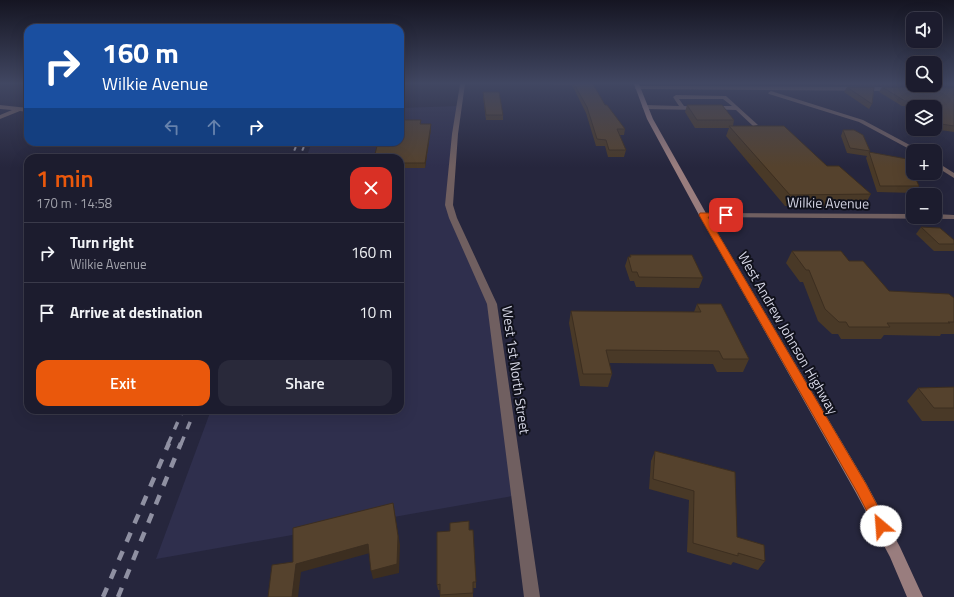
<!DOCTYPE html>
<html lang="en">
<head>
<meta charset="utf-8">
<style>
  :root { --surface:#1c1c2e; --page:#29293a; --text:#f1f3f6; --muted:#a0a1aa; --line:#3a3a4a; --accent:#ea580c }
  body { margin:0; font-family:"Titillium Web",sans-serif; background:var(--page); color:var(--text); height:100vh; display:flex; flex-direction:column; font-size:15px; white-space:nowrap }
  * { box-sizing:border-box; margin:0 }
  p { font-size:13px; color:var(--muted) }
  .icon { flex:none; width:22px; height:22px; fill:none; stroke:currentColor; stroke-width:2; stroke-linecap:round; stroke-linejoin:round }
  .map { position:relative; flex:1; overflow:hidden }
  .side { position:absolute; left:24px; top:154px; width:380px; height:260px; display:flex; flex-direction:column; background:var(--surface); border-radius:12px; box-shadow:0 4px 16px #0002,0 0 0 1px var(--line) }
  .side>* { flex:none }
  .guide { position:absolute; left:24px; top:24px; width:380px; height:122px; border-radius:12px; box-shadow:0 4px 16px #0002,0 0 0 1px var(--line); background:#1a4fa0; color:#fff; overflow:hidden }
  .buttons { position:absolute; left:906px; top:12px; display:grid; gap:8px }
  .buttons a { display:grid; place-items:center; width:36px; height:36px; border-radius:8px; background:var(--surface); box-shadow:0 4px 16px #0002,0 0 0 1px var(--line); font-size:20px }
  .pin { position:absolute; display:grid; place-items:center; width:34px; height:34px; color:#fff; margin:-17px; border-radius:8px; box-shadow:0 2px 6px #0006 }
  .me { position:absolute; width:44px; margin:-22px; rotate:333deg; stroke-linejoin:round; filter:drop-shadow(0 0 3px #0008) }
  .turn { display:flex; align-items:center; gap:14px; height:84px; padding:0 12px; font-size:18px }
  .turn .icon { width:52px; height:52px; stroke-width:2.5 }
  .turn b { display:block; font-size:28px; line-height:34px }
  .lanes { display:flex; align-items:center; height:38px; padding:0 12px; background:#0003; justify-content:center; gap:20px; direction:ltr }
  .lanes .off { opacity:.35 }
  .round { display:grid; place-items:center; flex:none; width:42px; height:42px; border-radius:12px; background:var(--page) }
  .overview { display:flex; align-items:center; justify-content:space-between; height:68px; padding:0 12px }
  h1 { font-size:24px; font-weight:600; line-height:30px; color:var(--accent) }
  .primary-button { display:flex; gap:8px; margin-top:auto; padding:8px 12px }
  .primary-button a { flex:1; height:46px; border-radius:12px; background:var(--accent); color:#fff; font-size:16px; font-weight:600; line-height:46px; text-align:center }
  .primary-button a+a { background:var(--page); color:var(--text) }
  ul { padding:0; list-style:none }
  li { display:flex; align-items:center; gap:12px; height:60px; padding:0 12px; border-top:1px solid var(--line) }
  li div { flex:1 }
  li b { display:block; font-size:15px }
  li em { font-style:normal }
  .map>svg:first-child { display:block }
  .built { fill:#2f2f4d }
  .lines { fill:none; stroke-linecap:round; stroke-linejoin:round }
  .lane { fill:#705f60; fill-rule:evenodd }
  .street { fill:#705f60; fill-rule:evenodd }
  .secondary { fill:#997d7e; fill-rule:evenodd }
  .rail-far2 { stroke:#8f90a2; stroke-width:2; stroke-dasharray:4 4; stroke-linecap:butt }
  .rail-far1 { stroke:#8f90a2; stroke-width:3.5; stroke-dasharray:8 8; stroke-linecap:butt }
  .rail { stroke:#8f90a2; stroke-width:4.5; stroke-dasharray:10 10; stroke-linecap:butt }
  .wall { fill:#493927 }
  .shaded-wall { fill:#3c2e20 }
  .building { fill:#55422d; stroke:#3c2e20 }
  .route { fill:#ea580c; stroke:#983908 }
  .labels { text-anchor:middle; stroke-width:4; stroke-linejoin:round; paint-order:stroke }
  .street-label { font-size:14px; fill:#d5d6e5; stroke:#10111b }
</style>
</head>
<body>
<div class="map">
<svg width="954" height="597" viewBox="0 0 954 597">
  <rect width="100%" height="100%" fill="#26263d"/>
  <path class="built" d="M460 106 449 205 489 296 518 495 156 559 211 410H400V158H306L312 142H400V108Z"/>
  <g class="lines">
    <path class="lane" d="M676 95 726 96 758 125 753 126 736 110 710 109V107L712 106H732L723 99H679L684 106 701 107V109L699 110 645 109 642 107 645 105 679 106 673 97Z"/>
    <g class="street">
      <path d="M460 84H465L458 134 453 205 457 218 497 304 540 597H524L487 304 449 218 445 205 452 134Z"/>
      <path d="M637 86 894 87 897 89 894 91 635 89V87Z"/>
      <path d="M771 91 863 120 921 151H913L859 122 769 94 768 93Z"/>
      <path d="M0 105 28 108V112L20 111 0 119V115L12 110 0 109Z"/>
      <path d="M935 161 954 173V178L935 166Z"/>
      <path d="M700 213 913 214V217H935V214L954 215V219L703 217 699 215Z"/>
    </g>
    <path class="secondary" d="M634 84H639L653 119 707 215 866 483 900 547 923 597H907L890 557 856 493 699 215 647 119Z"/>
    <g class="rail-far2">
      <path d="M291 158 298 142"/>
      <path d="M299 158 306 142"/>
    </g>
    <g class="rail-far1">
      <path d="M168 444 183 410"/>
      <path d="M181 444 195 410"/>
    </g>
    <g class="rail">
      <path d="M103 597 169 443"/>
      <path d="M118 597 181 443"/>
    </g>
  </g>
  <g class="wall">
    <path d="M552 84H603H593L605 105 625 129 624 135H619L626 150 624 157H608L605 146H596L586 113 572 85H553Z"/>
    <path d="M832 84H913V85H935V84H954V86L835 85Z"/>
    <path d="M847 87 872 104 869 109 844 92Z"/>
    <path d="M882 87 954 88V132L933 129H935V107L902 106 879 92Z"/>
    <path d="M483 92 503 115V120H486L483 97Z"/>
    <path d="M687 105 734 120 733 126 827 166 871 194 864 206H785L726 136 729 128H695L685 112Z"/>
    <path d="M421 120V124L431 129 425 168H400V158Z"/>
    <path d="M843 130 870 151 869 152 919 186 915 193 877 192 866 158 867 156 847 153 841 136Z"/>
    <path d="M921 227 954 240V251H934L916 234Z"/>
    <path d="M792 251 849 261 889 291 954 298V334H941L940 336 884 335 881 339H841L838 334H832L818 321 803 282H800L786 263Z"/>
    <path d="M630 255 703 278 699 288 636 287 634 281H630L625 266 628 257H630Z"/>
    <path d="M697 304 749 359 743 372H717L713 364 609 363 612 374 608 387 580 386 569 323 571 311 694 312Z"/>
    <path d="M954 387V421H922L907 401 918 388Z"/>
    <path d="M655 451 735 472 737 537 765 561 758 570 733 562 731 565 687 552 689 500 649 489 651 461Z"/>
    <path d="M469 530 476 582V588H473V597H440V590H438L437 585Z"/>
  </g>
  <g class="shaded-wall">
    <path d="M431 124V129L425 168V163Z"/>
    <path d="M393 503 400 545 399 573 373 579 371 571Z"/>
    <path d="M368 544 370 553 301 572 298 597H292L296 564Z"/>
  </g>
  <g class="building">
    <path d="M574 84H593L605 105H607L625 129H617L626 150H609L606 140 597 139 587 107Z"/>
    <path d="M847 87H874L872 104Z"/>
    <path d="M882 87 954 88V126L935 123V107H918L917 101H905Z"/>
    <path d="M483 92H499L503 115H486Z"/>
    <path d="M687 105H722L734 120H697Z"/>
    <path d="M400 120H421L420 124H431L425 163H400V158H374L378 142H400Z"/>
    <path d="M729 126H784L827 166H839L871 194 790 195Z"/>
    <path d="M843 130H854L863 135 870 151 850 148Z"/>
    <path d="M869 152 907 159 919 186H880Z"/>
    <path d="M921 227 940 228 954 240V244H939Z"/>
    <path d="M792 251H841L849 261H863L889 291 949 294 954 298V322H948L950 323H887L890 327H849L846 322H839L825 309 809 270H806Z"/>
    <path d="M630 255H692L703 278 639 277 637 272H632L628 257H631Z"/>
    <path d="M697 304H721L749 359H723L719 351 606 350 612 374H583L571 311 701 312Z"/>
    <path d="M954 387V408H934L918 388Z"/>
    <path d="M655 451 735 472 737 537 764 545 765 561 738 553V556L693 543 694 491 653 479Z"/>
    <path d="M393 503 398 536 397 564 371 571 368 544 296 564 292 597H268L272 565 293 562V528Z"/>
    <path d="M469 521V530H473L476 582H473V593L440 595V584L437 585V532L450 531V523Z"/>
  </g>
  <linearGradient id="sky" x2="0" y2="1"><stop stop-color="#151522"/><stop offset="0.5" stop-color="#414762"/><stop offset="1" stop-color="#414762" stop-opacity="0"/></linearGradient>
  <rect width="954" height="167" fill="url(#sky)"/>
  <path class="route" d="M700 213H726L729 215 726 217H708L866 484 886 522 888 526 886 531 881 533 877 531 857 492 699 215Z"/>
  <g class="labels">
    <g class="street-label">
      <text transform="translate(828 203) rotate(1)" y="5">Wilkie Avenue</text>
      <text transform="translate(788 333) rotate(60)" y="5">West Andrew Johnson Highway</text>
      <text transform="translate(516 370) rotate(82)" y="5">West 1st North Street</text>
    </g>
  </g>
</svg>
<div class="buttons">
<a><svg class="icon" aria-label="sound" viewBox="0 0 24 24"><path d="M4 9h4l5-4v14l-5-4H4zM17 9q2 3 0 6"/></svg></a>
<a><svg class="icon" aria-label="search" viewBox="0 0 24 24"><circle cx="10" cy="10" r="6"/><path d="M15 15l6 6"/></svg></a>
<a><svg class="icon" aria-label="layers" viewBox="0 0 24 24"><path d="M12 4l9 5-9 5-9-5zM3 14l9 5 9-5"/></svg></a>
<a>+</a>
<a>−</a>
</div>
<div class="pin" style="left:726px;top:215px;background:#d93025"><svg class="icon" aria-label="arrive" viewBox="0 0 24 24"><path d="M6 21V4h12l-3 4 3 4H6"/></svg></div>
<svg class="me" style="left:881px;top:526px" viewBox="-20 -20 40 40"><circle r="19" fill="#fff"/><path d="M0-13L10 11 0 6-10 11z" fill="#ea580c"/></svg>
<div class="guide">
<div class="turn"><svg class="icon" aria-label="right" viewBox="0 0 24 24"><path d="M7 20v-9h11M14 6l5 5-5 5"/></svg><div><b>160 m</b>Wilkie Avenue</div></div>
<div class="lanes"><svg class="icon off" aria-label="left" viewBox="0 0 24 24"><path d="M17 20v-9H6M10 6l-5 5 5 5"/></svg><svg class="icon off" aria-label="ahead" viewBox="0 0 24 24"><path d="M12 20V5M6 11l6-6 6 6"/></svg><svg class="icon" aria-label="right" viewBox="0 0 24 24"><path d="M7 20v-9h11M14 6l5 5-5 5"/></svg></div>
</div>
<section class="side">
<div class="overview"><div><h1>1 min</h1><p>170 m · 14:58</p></div><a class="round" style="background:#d93025;color:#fff"><svg class="icon" aria-label="close" viewBox="0 0 24 24"><path d="M6 6l12 12M18 6L6 18"/></svg></a></div>
<ul>
<li><svg class="icon" aria-label="right" viewBox="0 0 24 24"><path d="M7 20v-9h11M14 6l5 5-5 5"/></svg><div><b>Turn right</b><p>Wilkie Avenue</p></div><em>160 m</em></li>
<li><svg class="icon" aria-label="arrive" viewBox="0 0 24 24"><path d="M6 21V4h12l-3 4 3 4H6"/></svg><div><b>Arrive at destination</b></div><em>10 m</em></li>
</ul>
<div class="primary-button"><a>Exit</a><a>Share</a></div>
</section>
</div>
</body>
</html>
